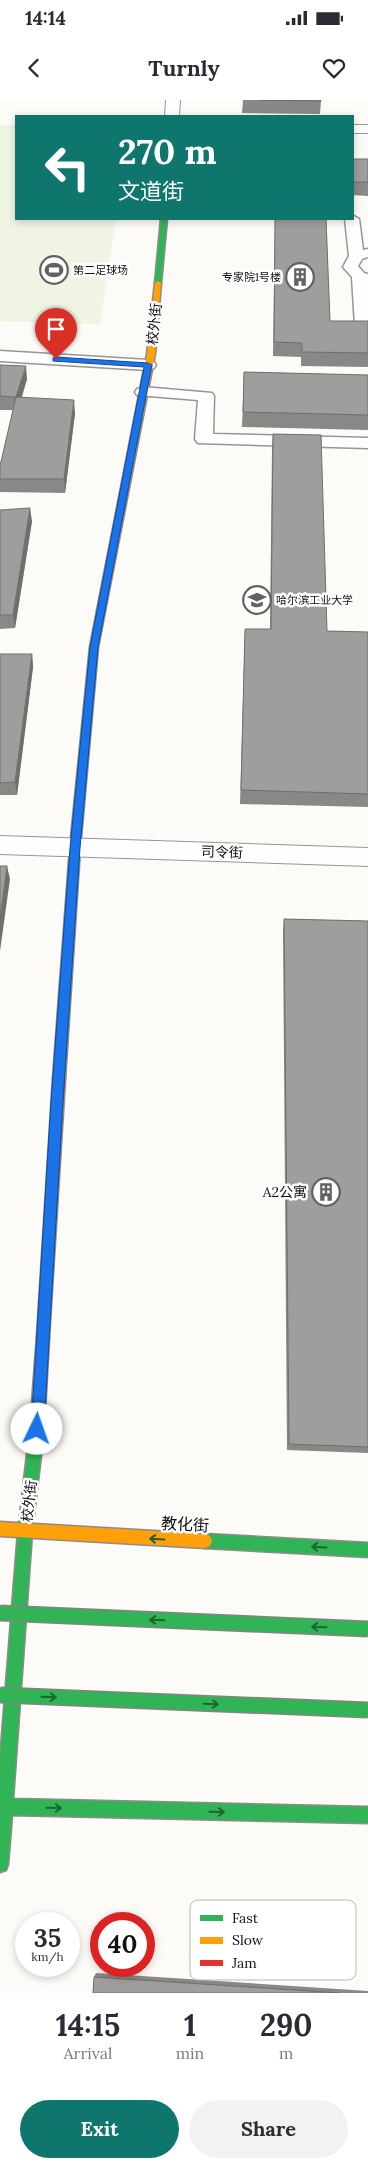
<!DOCTYPE html>
<html lang="en">
<head>
<meta charset="utf-8">
<style>
  :root { --surface:#fff; --page:#f2f2f3; --text:#2b2b33; --muted:#7c7c81; --accent:#0f766e }
  body { margin:0; font-family:Lora,"Noto Sans SC",serif; background:var(--page); color:var(--text); height:100vh; display:flex; flex-direction:column; font-size:19px; white-space:nowrap }
  * { box-sizing:border-box; margin:0 }
  p { font-size:16px; color:var(--muted) }
  .icon { flex:none; width:28px; height:28px; fill:none; stroke:currentColor; stroke-width:2; stroke-linecap:round; stroke-linejoin:round }
  .map { position:relative; height:1893px; overflow:hidden }
  .side { display:flex; flex-direction:column; background:var(--surface); flex:1 }
  .side>* { flex:none }
  .banner { position:absolute; left:15px; top:15px; width:339px; height:105px; border-radius:0px; box-shadow:0 2px 8px #0003; background:#0f766e; color:#fff; overflow:hidden }
  .speed { position:absolute; left:15px; top:1812px; display:flex; gap:10px; font-size:25px; font-weight:700; text-align:center }
  .speed>* { display:grid; place-content:center; width:65px; height:65px; border-radius:50%; background:var(--surface); box-shadow:0 2px 8px #0003; line-height:1 }
  .speed small { font-size:12px; font-weight:400 }
  .speed .limit { border:8px solid #d22; background:#fff; color:#111 }
  .pin { position:absolute; display:grid; place-items:center; width:42px; height:42px; color:#fff; margin:-51px -21px; border-radius:50% 50% 50% 0; rotate:-45deg; box-shadow:0 0 5px #0007 }
  .pin .icon { rotate:45deg }
  .me { position:absolute; width:55px; margin:-28px; rotate:3deg; stroke-linejoin:round; filter:drop-shadow(0 0 4px #0008) }
  .turn { display:flex; align-items:center; gap:18px; height:105px; padding:0 20px; font-size:22px }
  .turn .icon { width:65px; height:65px; stroke-width:2.5 }
  .turn b { display:block; font-size:35px; line-height:42px }
  .eta { display:flex; justify-content:space-evenly; align-items:center; height:85px; text-align:center }
  .eta b { font-size:30px; font-weight:700; line-height:35px }
  .cta { display:flex; gap:10px; margin-top:auto; padding:10px 20px }
  .cta a { flex:1; height:58px; border-radius:30px; background:var(--accent); color:#fff; font-size:20px; font-weight:700; line-height:58px; text-align:center }
  .cta a+a { background:var(--page); color:var(--text) }
  .status { display:flex; justify-content:space-between; align-items:center; height:35px; padding:0 25px; background:var(--surface); direction:ltr }
  .status svg { height:14px; fill:currentColor }
  header { display:flex; justify-content:space-between; align-items:center; height:65px; padding:0 20px; background:var(--surface); font-size:22px; font-weight:700 }
  .map>svg:first-child { display:block }
  .pitch { fill:#f0f4e3 }
  .lines { fill:none; stroke-linecap:round; stroke-linejoin:round }
  .lane-casing { stroke:#969694; stroke-width:3 }
  .street-casing { stroke:#969694; stroke-width:2 }
  .fast-casing { stroke:#8d8c8b; stroke-width:3 }
  .slow-casing { stroke:#8d8c8b; stroke-width:3 }
  .jam-casing { stroke:#8d8c8b; stroke-width:3 }
  .lane { fill:#fffefe; fill-rule:evenodd }
  .street { fill:#fffefe; fill-rule:evenodd }
  .fast { fill:#30b455; fill-rule:evenodd }
  .slow { fill:#ff9f0a; fill-rule:evenodd }
  .jam { fill:#e5322d; fill-rule:evenodd }
  .fast-bridge-casing { stroke:#848381; stroke-width:17; stroke-linecap:butt }
  .fast-bridge { stroke:#30b455; stroke-width:14 }
  .wall { fill:#8a8886 }
  .shaded-wall { fill:#706f6d }
  .building { fill:#a09e9c; stroke:#706f6d }
  .oneway { stroke:#206232 }
  .route { fill:#1a73e8; stroke:#114b97 }
  .labels { text-anchor:middle; stroke-width:5; stroke-linejoin:round; paint-order:stroke }
  .far-poi-label { font-size:11px; fill:#101010; stroke:#fff; text-anchor:start }
  .street-label { font-size:14px; fill:#101010; stroke:#fff }
  .poi-label { font-size:14px; fill:#101010; stroke:#fff; text-anchor:end }
  .near-street-label { font-size:16px; fill:#101010; stroke:#fff }
  .key { fill:#fff; stroke:#b7b7b7; stroke-width:1 }
  .key-label { font-size:14px; fill:#101010 }
</style>
</head>
<body>
<div class="status"><b>14:14</b><svg viewBox="0 0 49 12"><path d="M0 12V9h3v3zM5 12V6h3v6zM10 12V3h3v9zM15 12V0h3v12zM26 1h20v11H26zM47 4h2v5h-2z"/></svg></div>
<header><svg class="icon" aria-label="back" viewBox="0 0 24 24"><path d="M15 5l-7 7 7 7"/></svg>Turnly<svg class="icon" aria-label="heart" viewBox="0 0 24 24"><path d="M12 20l-8-8c-3-5 5-10 8-4 3-6 11-1 8 4z"/></svg></header>
<div class="map">
<svg width="368" height="1893" viewBox="0 0 368 1893">
  <rect width="100%" height="100%" fill="#fcfbf7"/>
  <path class="pitch" d="M0 25H16V119H116L100 224 0 221Z"/>
  <g class="lines">
    <defs>
      <g id="lane">
        <path d="M352 115 359 119 363 150 368 149V157L362 159 358 166 364 173 368 174V229H357L355 226 352 177 343 167 349 156 345 119H352Z"/>
        <path d="M0 251 148 260 154 262 156 265 154 268 148 270 0 261Z"/>
        <path d="M143 287 212 293 214 296 213 334 368 338V348L198 343 195 339 198 300 137 295 135 292 137 289Z"/>
      </g>
      <g id="street">
        <path d="M166 0H180L179 16H165Z"/>
        <rect x="352" y="25" width="16" height="8"/>
        <path d="M0 736 368 748V766L0 754Z"/>
      </g>
      <g id="fast">
        <path d="M161 119H167L161 183 158 185 155 183Z"/>
        <path d="M101 508 105 511 98 547 80 748 65 979 63 982 59 984 55 982 53 979 70 748 90 547 97 511Z"/>
        <path d="M43 1231 48 1233 49 1237 44 1329 32 1432 13 1699 368 1707V1723L12 1715 8 1764 6 1770 0 1772V1661L18 1432 30 1329 37 1237 38 1233Z"/>
        <path d="M205 1434 368 1443V1457L205 1448 200 1446 198 1441 200 1436Z"/>
      </g>
      <g id="slow">
        <path d="M158 181 161 183 155 254 105 511 101 514 97 511 147 254 155 183Z"/>
        <path d="M0 1422 205 1434 210 1436 212 1441 210 1446 205 1448 0 1436Z"/>
      </g>
      <path id="jam" d="M59 974 63 976 65 979 49 1237 48 1241 43 1243 38 1241 37 1237 53 979 55 976Z"/>
    </defs>
    <use href="#lane" class="lane-casing"/>
    <use href="#street" class="street-casing"/>
    <use href="#fast" class="fast-casing"/>
    <use href="#slow" class="slow-casing"/>
    <use href="#jam" class="jam-casing"/>
    <use href="#lane" class="lane"/>
    <use href="#street" class="street"/>
    <use href="#fast" class="fast"/>
    <use href="#slow" class="slow"/>
    <use href="#jam" class="jam"/>
    <defs>
      <g id="fast-bridge">
        <path d="M0 1513 368 1529"/>
        <path d="M0 1595 368 1610"/>
      </g>
    </defs>
    <use href="#fast-bridge" class="fast-bridge-casing"/>
    <use href="#fast-bridge" class="fast-bridge"/>
  </g>
  <g class="wall">
    <path d="M243 0H321L320 14 242 13Z"/>
    <path d="M352 59H368V96L352 95Z"/>
    <path d="M275 119H326L330 221H368V267L301 266V257L273 256Z"/>
    <path d="M0 265 27 279 22 297 75 313 65 393 0 392V366L13 310H0Z"/>
    <path d="M244 272 368 275V330L242 327Z"/>
    <path d="M273 334 327 531 368 532V707L240 704 245 529H270L272 348Z"/>
    <path d="M0 410 32 421 15 528 0 529Z"/>
    <path d="M0 554H32L33 567 17 695H0Z"/>
    <path d="M284 819 368 821V1353L287 1350 283 831Z"/>
    <path d="M96 1873 368 1891V1893H93L94 1877Z"/>
  </g>
  <g class="shaded-wall">
    <path d="M26 266 27 279 17 310 16 297Z"/>
    <path d="M74 300 75 313 65 393 64 379Z"/>
    <path d="M30 408 32 421 15 528 13 515Z"/>
    <path d="M32 554 33 567 17 695 15 682Z"/>
    <path d="M7 766 10 779 0 851V819Z"/>
  </g>
  <g class="building">
    <path d="M259 0H321V1Z"/>
    <rect x="352" y="59" width="16" height="23"/>
    <path d="M275 119H326L330 221H368V253L302 252V243L274 242Z"/>
    <path d="M0 265 26 266 16 297 0 296Z"/>
    <path d="M244 272 368 275V315L243 312Z"/>
    <path d="M16 297 74 300 64 379H0V366Z"/>
    <path d="M273 334 321 335 327 531 368 532V694L241 690 245 529H271Z"/>
    <path d="M30 408 13 515H0V410Z"/>
    <path d="M0 554H32L15 682 0 683Z"/>
    <path d="M0 766H7L0 819Z"/>
    <path d="M284 819 368 821V1347L289 1344Z"/>
    <path d="M94 1877 340 1893H93Z"/>
  </g>
  <defs><path id="oneway-shaft" d="M-6 0H5M1.5-3L5.5 0L1.5 3" fill="none" stroke-width="1.6" stroke-linecap="round" stroke-linejoin="round" transform="scale(1.25)"/></defs>
  <g class="oneway">
    <use href="#oneway-shaft" transform="translate(157 1439) rotate(-177)"/>
    <use href="#oneway-shaft" transform="translate(319 1447) rotate(-177)"/>
    <use href="#oneway-shaft" transform="translate(157 1520) rotate(-178)"/>
    <use href="#oneway-shaft" transform="translate(319 1527) rotate(-178)"/>
    <use href="#oneway-shaft" transform="translate(49 1597) rotate(2)"/>
    <use href="#oneway-shaft" transform="translate(211 1604) rotate(2)"/>
    <use href="#oneway-shaft" transform="translate(54 1708) rotate(1)"/>
    <use href="#oneway-shaft" transform="translate(217 1712) rotate(1)"/>
  </g>
  <path class="route" d="M56 257 148 263 152 265 98 547 80 748 63 1001 44 1329 42 1334 37 1336 33 1334 31 1329 51 1001 70 748 90 547 144 267 53 261V258Z"/>
  <defs>
    <symbol id="stadium-ring" viewBox="-11 -11 22 22"><circle r="9.5" fill="#fff" stroke="#636261" stroke-width="1.5"/><path d="M0-5a6.5 5 0 1 0 0 10a6.5 5 0 1 0 0-10ZM-3.5-1.8h7v3.6h-7Z" fill="#636261"/></symbol>
    <symbol id="building-ring" viewBox="-11 -11 22 22"><circle r="9.5" fill="#fff" stroke="#636261" stroke-width="1.5"/><path d="M-4-6H4V6H1V3H-1V6H-4ZM-2.5-4.3h1.7v1.8h-1.7ZM.8-4.3h1.7v1.8H.8ZM-2.5-1h1.7V.8h-1.7ZM.8-1h1.7V.8H.8Z" fill="#636261"/></symbol>
    <symbol id="university-ring" viewBox="-11 -11 22 22"><circle r="9.5" fill="#fff" stroke="#636261" stroke-width="1.5"/><path d="M0-5L7-2L0 1L-7-2ZM-4 1L0 2.5L4 1V4Q0 6-4 4Z" fill="#636261"/></symbol>
  </defs>
  <g fill-rule="evenodd">
    <use href="#stadium-ring" x="38" y="154" width="32" height="32"/>
    <use href="#building-ring" x="284" y="161" width="32" height="32"/>
    <use href="#university-ring" x="241" y="484" width="32" height="32"/>
    <use href="#building-ring" x="310" y="1076" width="32" height="32"/>
  </g>
  <g class="labels">
    <g class="far-poi-label">
      <text x="73" y="174">第二足球场</text>
      <text x="281" y="181" text-anchor="end">专家院1号楼</text>
      <text x="276" y="504">哈尔滨工业大学</text>
    </g>
    <g class="street-label">
      <text transform="translate(154 224) rotate(-84)" y="5">校外街</text>
      <text transform="translate(222 752) rotate(2)" y="5">司令街</text>
      <text transform="translate(29 1401) rotate(-83)" y="5">校外街</text>
    </g>
    <g class="poi-label">
      <text x="307" y="1097">A2公寓</text>
    </g>
    <g class="near-street-label">
      <text transform="translate(185 1424) rotate(3)" y="6">教化街</text>
    </g>
  </g>
  <rect x="190" y="1800" width="166" height="80" rx="8" class="key"/>
  <rect x="200" y="1815" width="23" height="6" fill="#30b455"/>
  <rect x="200" y="1837" width="23" height="7" fill="#ff9f0a"/>
  <rect x="200" y="1860" width="23" height="6" fill="#e5322d"/>
  <g class="key-label">
    <text x="232" y="1823">Fast</text>
    <text x="232" y="1845">Slow</text>
    <text x="232" y="1868">Jam</text>
  </g>
</svg>
<div class="speed"><div>35<small>km/h</small></div><div class="limit">40</div></div>
<div class="pin" style="left:56px;top:259px;background:#d93025"><svg class="icon" aria-label="arrive" viewBox="0 0 24 24"><path d="M6 21V4h12l-3 4 3 4H6"/></svg></div>
<svg class="me" style="left:37px;top:1329px" viewBox="-20 -20 40 40"><circle r="19" fill="#fff"/><path d="M0-13L10 11 0 6-10 11z" fill="#1a73e8"/></svg>
<div class="banner">
<div class="turn"><svg class="icon" aria-label="left" viewBox="0 0 24 24"><path d="M17 20v-9H6M10 6l-5 5 5 5"/></svg><div><b>270 m</b>文道街</div></div>
</div>
</div>
<section class="side">
<div class="eta">
<div><b>14:15</b><p>Arrival</p></div>
<div><b>1</b><p>min</p></div>
<div><b>290</b><p>m</p></div>
</div>
<div class="cta"><a>Exit</a><a>Share</a></div>
</section>
</body>
</html>
